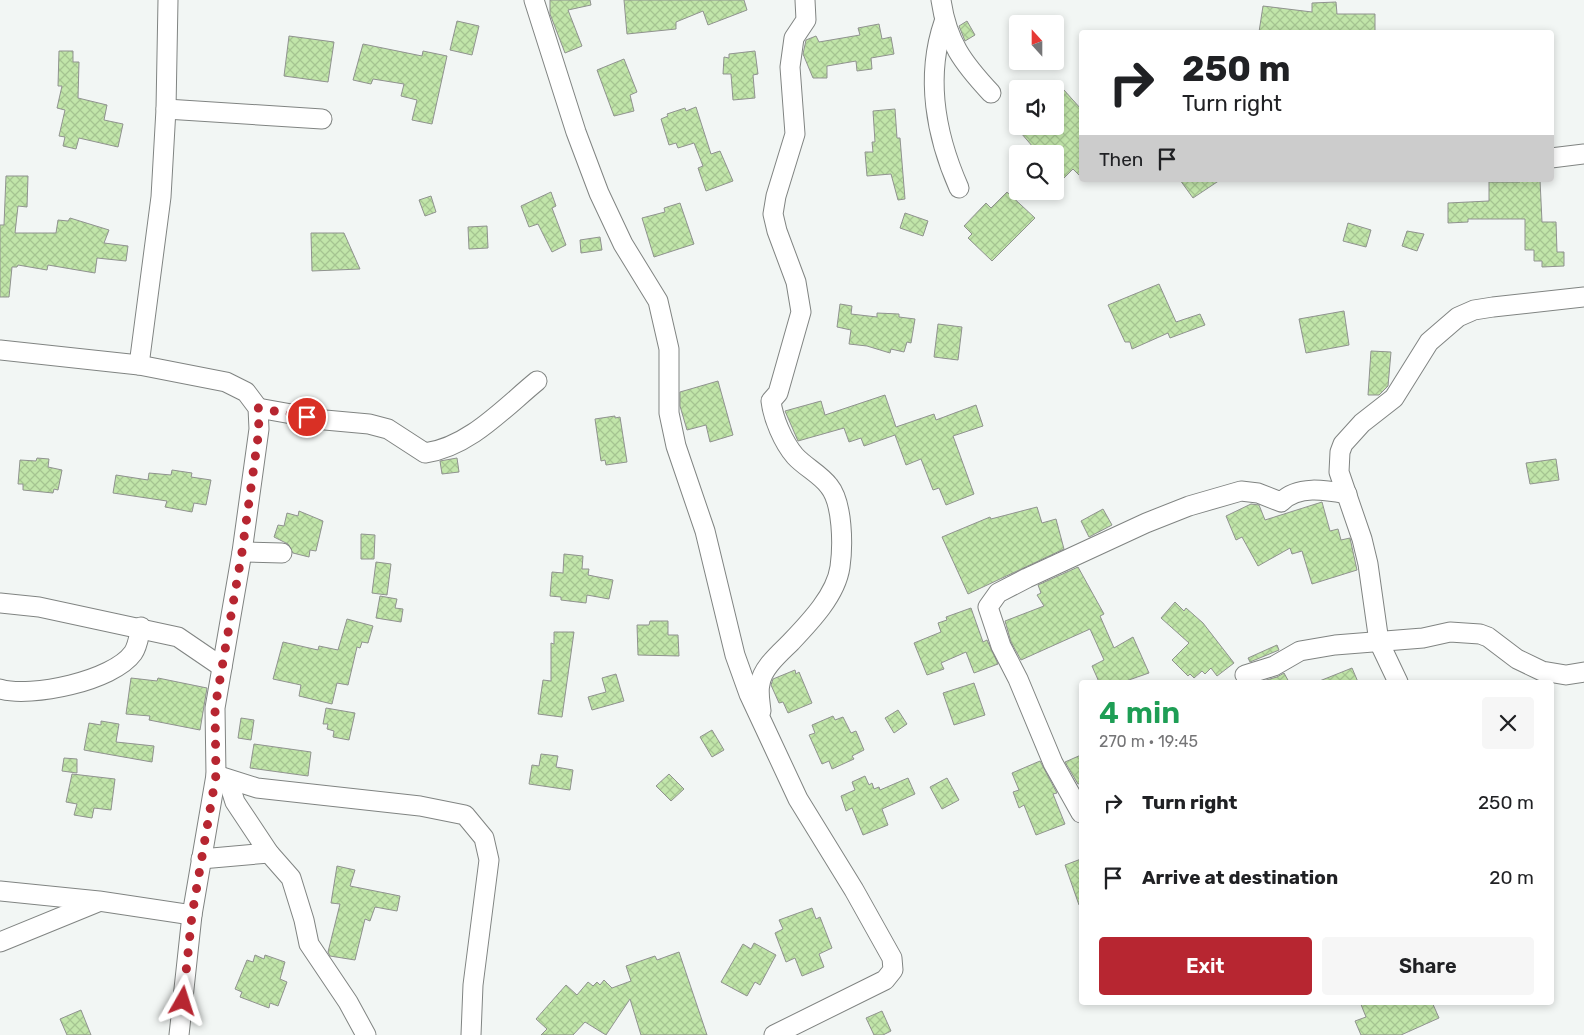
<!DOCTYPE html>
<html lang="en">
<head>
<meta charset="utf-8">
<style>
  :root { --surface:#fff; --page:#f6f6f6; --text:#202124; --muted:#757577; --accent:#b72631 }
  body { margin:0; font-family:Rubik,sans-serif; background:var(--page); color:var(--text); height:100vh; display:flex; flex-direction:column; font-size:19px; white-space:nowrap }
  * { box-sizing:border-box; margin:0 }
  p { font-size:16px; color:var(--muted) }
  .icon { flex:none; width:28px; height:28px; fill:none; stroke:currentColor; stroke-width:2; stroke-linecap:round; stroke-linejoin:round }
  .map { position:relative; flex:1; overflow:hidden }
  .drawer { position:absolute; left:1079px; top:680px; width:475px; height:325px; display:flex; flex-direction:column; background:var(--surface); border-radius:5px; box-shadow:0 2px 8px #0003 }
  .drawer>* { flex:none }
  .banner { position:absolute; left:1079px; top:30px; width:475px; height:152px; border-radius:5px; box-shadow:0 2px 8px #0003; background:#fff; color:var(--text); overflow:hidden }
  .needle { width:32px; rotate:339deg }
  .buttons { position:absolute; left:1009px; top:15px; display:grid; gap:10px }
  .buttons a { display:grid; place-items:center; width:55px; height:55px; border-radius:5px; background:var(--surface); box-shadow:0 2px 8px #0003; font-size:25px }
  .pin { position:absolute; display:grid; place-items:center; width:42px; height:42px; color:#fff; margin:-21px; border:2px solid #fff; border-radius:50%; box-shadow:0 1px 5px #0007 }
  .me { position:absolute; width:55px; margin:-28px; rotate:6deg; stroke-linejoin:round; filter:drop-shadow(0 0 4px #0008) }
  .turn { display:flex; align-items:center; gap:18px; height:105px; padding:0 20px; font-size:22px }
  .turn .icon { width:65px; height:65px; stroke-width:2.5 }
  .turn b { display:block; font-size:35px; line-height:42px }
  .then { display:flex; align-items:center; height:48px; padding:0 20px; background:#0003; gap:10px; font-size:19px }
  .round { display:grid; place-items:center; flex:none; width:52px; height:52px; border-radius:5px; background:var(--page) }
  .overview { display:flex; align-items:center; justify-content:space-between; height:85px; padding:0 20px }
  h1 { font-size:30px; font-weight:600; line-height:38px; color:#1e9e55 }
  .primary-button { display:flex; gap:10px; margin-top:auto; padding:10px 20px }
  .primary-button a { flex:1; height:58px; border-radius:5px; background:var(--accent); color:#fff; font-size:20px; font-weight:600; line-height:58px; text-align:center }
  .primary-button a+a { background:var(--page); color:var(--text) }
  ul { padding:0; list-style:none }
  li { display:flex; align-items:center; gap:15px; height:75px; padding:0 20px }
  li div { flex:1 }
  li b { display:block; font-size:19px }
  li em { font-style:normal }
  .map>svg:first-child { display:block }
  .building { fill:url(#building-cross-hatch); stroke:#90938f }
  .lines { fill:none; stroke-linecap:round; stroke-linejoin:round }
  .minor-casing { stroke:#808482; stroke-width:21 }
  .minor { stroke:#fff; stroke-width:19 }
  .route { stroke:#b72631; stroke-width:9; stroke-dasharray:0 16.2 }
</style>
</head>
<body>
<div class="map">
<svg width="1584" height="1035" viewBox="0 0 1584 1035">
  <defs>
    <pattern id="building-cross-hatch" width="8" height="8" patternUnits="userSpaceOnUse" patternTransform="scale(1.25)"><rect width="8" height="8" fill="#c1e5a9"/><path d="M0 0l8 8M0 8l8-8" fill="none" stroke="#a5c491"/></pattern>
  </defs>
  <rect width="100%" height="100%" fill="#f2f6f4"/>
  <g class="building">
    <path d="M550 0H590L591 5 568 10 582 46 565 53 550 14Z"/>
    <path d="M624 0H744L747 10 708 25 703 11 676 22V29L627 34Z"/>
    <path d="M1336 2 1337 14H1375V32H1259L1263 6 1312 12V3Z"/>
    <path d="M457 21 479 26 472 55 450 50Z"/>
    <path d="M967 21 975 35 965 41 959 26Z"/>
    <path d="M879 24 882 39 891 37 894 54 871 58 872 69 857 71 856 61 827 66V78H813L803 54 806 40 816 36 819 42 860 35 858 28Z"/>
    <path d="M289 36 334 42 328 82 284 76Z"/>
    <path d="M363 44 422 56 423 51 447 56 432 124 412 120 417 100 401 96 404 84 373 79 371 84 353 80Z"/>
    <path d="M59 51H73V62H79L78 98 107 105 104 120 123 124 118 147 79 138 76 149 63 146 65 137 59 136 65 110 57 108 62 86H58Z"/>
    <path d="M755 51 758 74 753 75 755 98 733 100 731 74H723L724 57 729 58V54Z"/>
    <path d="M624 59 637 92 630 95 634 111 614 116 597 70Z"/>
    <path d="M1055 80 1081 109V177L1073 169 1062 180 1055 173V154H1039L1015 126H1055Z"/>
    <path d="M696 107 711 154 720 151 733 181 706 191 698 168 703 166 694 143 678 148 676 143 669 145 661 119 668 116 667 114 685 108 686 111Z"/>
    <path d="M895 109 897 138H900L905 199 898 200 891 174 867 176 865 152H873L872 142H875L873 111Z"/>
    <path d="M6 176H28L27 207 18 206 15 233H56L58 220 68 221 70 218 109 230 104 243 128 246 126 261 97 258 95 273 48 265 47 270 18 265 17 267H12L9 297H0V225H4Z"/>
    <path d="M1180 180H1220L1193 198Z"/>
    <path d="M1521 180H1540L1542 222H1556L1557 252H1564V266L1542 267V261H1534V250H1525V219H1468V222L1448 223V203L1489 201V182H1520Z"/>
    <path d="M551 192 556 206 552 208 566 245 552 252 538 224 529 227 521 206Z"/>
    <path d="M1007 192 1035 218 992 261 968 238 972 234 964 226 986 203 991 208Z"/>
    <path d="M431 196 436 212 425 216 419 200Z"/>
    <path d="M680 203 694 244 654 257 642 218 665 212 664 208Z"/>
    <path d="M905 213 928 221 923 236 900 228Z"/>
    <path d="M1348 223 1371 230 1366 247 1343 241Z"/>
    <path d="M487 226 488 248 469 249 468 227Z"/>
    <path d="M1407 231 1424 234 1417 251 1402 246Z"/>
    <path d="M311 233H344L360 269 312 271Z"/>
    <path d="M600 237 602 250 581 253 580 240Z"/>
    <path d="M1159 284 1176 322 1200 314 1205 325 1170 338 1168 333 1132 349 1130 342H1125L1108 305Z"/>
    <path d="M840 304 852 306 851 314 877 317V313L899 314V317L915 319 911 343 907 342 904 352 891 349 890 353 867 346 849 344 851 330 837 327Z"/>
    <path d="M1344 311 1349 345 1306 353 1299 319Z"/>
    <path d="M938 324 962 327 958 360 934 357Z"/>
    <path d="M1371 351 1391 352 1388 386 1379 395H1368Z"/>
    <path d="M718 381 733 435 710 442 706 425 687 430 680 406V392Z"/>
    <path d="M885 395 896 427 934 414 936 420 976 405 983 426 953 436 974 494 946 505 939 488 933 490 921 459 906 465 895 435 864 446 861 438 849 442 844 428 798 441 785 411 821 401 825 415Z"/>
    <path d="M615 416V418L620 417 627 462 606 465 605 460 601 461 595 419Z"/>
    <path d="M37 458 49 459 48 467 62 470 58 490 54 489 53 493 23 490V484H18L20 460 36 461Z"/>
    <path d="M457 458 459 472 442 474 440 461Z"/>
    <path d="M1556 459 1559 480 1530 484 1526 463Z"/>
    <path d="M172 470 192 473 191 477 211 480 206 505 194 503 192 512 165 507 167 501 113 493 116 475 148 480 149 473 171 475Z"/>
    <path d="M1322 502 1330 531 1338 529 1341 540 1350 538 1357 570 1312 584 1302 551 1292 554 1290 548 1258 566 1242 537 1236 540 1226 516 1251 504 1259 505 1265 520Z"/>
    <path d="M1037 507 1042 523 1056 519 1064 549 968 594 942 537 990 517 991 519Z"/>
    <path d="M1103 509 1112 525 1089 537 1081 521Z"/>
    <path d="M299 511 323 521 316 551 310 550 309 557 293 553 288 544 274 537 278 525 284 526 287 513 298 516Z"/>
    <path d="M361 534 375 535 374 559H361Z"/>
    <path d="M564 554 583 556 582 569H589L588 575 613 580 609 599 587 595 586 603 561 600V597L550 596 552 572 563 573Z"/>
    <path d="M376 562 391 564 387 595 372 593Z"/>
    <path d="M1078 567 1104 614 1100 616 1114 648 1133 637 1149 673 1123 682H1099L1092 666 1104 660 1090 629 1021 660 1011 642 1005 621 1044 606 1037 595 1041 593 1038 585Z"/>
    <path d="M380 596 397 599 395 608 403 609 401 622 376 618Z"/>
    <path d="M1175 602 1184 611 1186 608 1203 623 1234 663 1217 676 1211 668 1205 674 1202 671 1194 678 1190 674 1188 676 1172 660 1189 643 1161 618Z"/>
    <path d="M971 608 983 642 987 640 998 664 974 673 966 652 941 663 944 669 927 675 914 643 941 632 938 623 947 620 946 617Z"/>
    <path d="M347 619 373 626 368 643 362 642 360 648 357 647 348 685 337 683 332 704 299 696 301 685 273 679 283 642 318 650 319 646 338 650Z"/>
    <path d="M650 621H668V635H678L679 656 638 655 637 625H649Z"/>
    <path d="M554 632H574L562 717 538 714 543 680 551 681V643L554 644Z"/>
    <path d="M1277 645 1279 650 1250 662 1248 658Z"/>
    <path d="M1352 668 1358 682H1317Z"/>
    <path d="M795 670 796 674 799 672 812 703 788 713 783 702 779 703 771 685 773 679Z"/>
    <path d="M1284 673 1289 682H1259L1277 677Z"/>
    <path d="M616 674 624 701 592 710 588 697 606 692 602 678Z"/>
    <path d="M131 678 157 681 158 678 207 688 200 730 149 720 150 716 126 714Z"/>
    <path d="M974 683 985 715 954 725 943 693Z"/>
    <path d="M326 708 355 713 349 740 333 737 334 731 327 729 328 724H323Z"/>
    <path d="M898 710 907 724 894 733 885 718Z"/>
    <path d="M833 716 835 720 843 717 851 733 856 731 864 750 852 756 854 759 832 769 829 761 822 764 809 735 815 733 812 725Z"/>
    <path d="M241 718 254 720 251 740 238 738Z"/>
    <path d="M101 721 119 724 116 742 154 746 152 762 84 750 89 723 101 725Z"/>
    <path d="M712 730 724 750 712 757 700 737Z"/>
    <path d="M254 744 311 752 308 776 250 768Z"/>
    <path d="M541 754 558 756 556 767 573 770 570 790 529 784 532 765 539 766Z"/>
    <path d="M1081 755V783L1078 784 1065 762Z"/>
    <path d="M64 758 77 759V773L62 771Z"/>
    <path d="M1040 761 1057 793 1053 794 1065 824 1036 835 1024 805 1019 808 1013 792 1019 790 1012 773Z"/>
    <path d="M72 774 115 779 111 810 94 808 92 818 74 815 77 804 66 802Z"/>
    <path d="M669 774 684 789 671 801 656 786Z"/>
    <path d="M865 776 869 785 872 783 874 789 879 787 880 790 908 778 915 794 882 809 888 825 863 835 852 808 846 811 841 796 855 790 852 782Z"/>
    <path d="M947 778 959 800 942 809 930 787Z"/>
    <path d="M1081 859V905H1079L1065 865Z"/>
    <path d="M337 866 355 870 350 886 400 896 397 911 375 907 370 921 365 919 355 960 330 956 328 952 340 904 331 903Z"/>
    <path d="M812 908 816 919 820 917 832 948 819 954 824 967 802 976 795 958 786 962 775 933 783 929 779 920Z"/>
    <path d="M754 943 776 955 760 985 755 982 747 996 721 982 743 944 751 949Z"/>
    <path d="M679 952 707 1035H641L630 999 606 1035 585 1022 573 1035H541L547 1029 536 1019 566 985 577 995 588 982 593 986 597 982 600 985 604 980 612 988 631 981 626 966 655 956 657 960Z"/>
    <path d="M255 955 264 959 265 955 285 962 280 979 287 982 278 1006 270 1003 269 1008 240 997 242 992 235 989 247 960 253 962Z"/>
    <path d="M1360 1002H1432L1439 1018 1401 1035H1361L1355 1021 1366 1017Z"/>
    <path d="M81 1010 91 1035H67L60 1019Z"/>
    <path d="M882 1011 891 1031 883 1035H874L866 1018Z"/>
  </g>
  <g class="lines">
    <defs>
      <g id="minor">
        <path d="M534 0 576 132 599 193 623 244 658 301 669 349V413L676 446 705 531 735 655 749 694 798 799 854 890 892 958 893 970 885 980 774 1035"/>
        <path d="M941 0C947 42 963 63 991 93"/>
        <path d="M944 22C925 77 936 136 959 188"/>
        <path d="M166 109 322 119"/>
        <path d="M1551 158 1584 154"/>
        <path d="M0 350 139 365 226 382 246 392 258 408 259 429 242 552 215 708 216 775 192 915 179 1035"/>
        <path d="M139 365 161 197 166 109 168 0"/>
        <path d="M258 408 325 420 369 424 388 429 425 453C469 447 504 408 537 381"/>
        <path d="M242 552 282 553"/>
        <path d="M0 603 39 607 178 637 222 667"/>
        <path d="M1245 675 1274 666 1300 651 1335 645 1423 638 1450 632 1480 634 1488 637 1517 659 1542 671 1566 675 1584 672"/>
        <path d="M1398 682 1379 642 1368 564 1362 539 1339 472 1340 452 1343 444 1362 423 1394 398 1429 342 1458 317 1474 310 1493 307 1584 297"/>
        <path d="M0 689C31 698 113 681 133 653 138 646 139 635 141 627"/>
        <path d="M761 711C760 702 758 692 760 684 762 668 780 653 791 642 810 622 836 595 840 567 843 546 843 503 829 486 820 474 805 467 795 456 783 442 773 418 771 401L778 393 801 312 796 282 777 231 773 214 776 196 795 134 790 67 794 38 806 20 805 0"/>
        <path d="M216 775 257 788 420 806 465 815 484 838 489 860 473 985 471 1035"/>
        <path d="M228 780 235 802 269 853 291 878 304 920 309 944 348 1002 366 1035"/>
        <path d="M1081 813 1053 763 1018 679 1001 646 988 607 998 593 1027 578 1146 523 1189 506 1241 491 1258 493 1281 502C1298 485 1325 490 1347 494"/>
        <path d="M201 859 269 853"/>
        <path d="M0 891 99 901 192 915"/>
        <path d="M0 942 98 902"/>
      </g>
    </defs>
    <use href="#minor" class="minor-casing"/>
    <use href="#minor" class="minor"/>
  </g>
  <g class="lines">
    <path class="route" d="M183 1001 192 915 216 775 215 708 242 552 259 430 258 408 307 417"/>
  </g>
</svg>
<div class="buttons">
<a><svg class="needle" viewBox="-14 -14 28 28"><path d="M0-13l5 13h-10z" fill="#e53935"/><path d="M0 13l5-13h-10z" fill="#757577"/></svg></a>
<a><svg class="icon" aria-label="sound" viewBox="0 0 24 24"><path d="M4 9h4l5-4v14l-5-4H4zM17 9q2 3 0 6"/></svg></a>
<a><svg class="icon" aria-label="search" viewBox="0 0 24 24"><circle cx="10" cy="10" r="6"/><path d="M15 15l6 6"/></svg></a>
</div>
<div class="pin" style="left:307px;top:417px;background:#d93025"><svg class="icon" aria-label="arrive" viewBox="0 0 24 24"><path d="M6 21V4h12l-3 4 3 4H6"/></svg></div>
<svg class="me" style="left:183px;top:1001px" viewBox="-20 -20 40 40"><path d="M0-17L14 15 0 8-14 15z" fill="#b72631" stroke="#fff" stroke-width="4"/></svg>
<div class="banner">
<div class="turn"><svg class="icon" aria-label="right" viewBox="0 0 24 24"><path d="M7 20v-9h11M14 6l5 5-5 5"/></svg><div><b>250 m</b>Turn right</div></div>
<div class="then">Then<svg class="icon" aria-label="arrive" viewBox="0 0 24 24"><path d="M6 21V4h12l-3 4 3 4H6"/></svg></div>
</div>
<section class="drawer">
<div class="overview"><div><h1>4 min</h1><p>270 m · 19:45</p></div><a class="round"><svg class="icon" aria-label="close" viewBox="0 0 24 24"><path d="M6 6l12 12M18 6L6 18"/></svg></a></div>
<ul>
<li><svg class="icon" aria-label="right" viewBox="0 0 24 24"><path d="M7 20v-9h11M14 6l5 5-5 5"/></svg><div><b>Turn right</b></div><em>250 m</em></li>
<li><svg class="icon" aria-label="arrive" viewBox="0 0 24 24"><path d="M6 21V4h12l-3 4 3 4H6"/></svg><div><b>Arrive at destination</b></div><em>20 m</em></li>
</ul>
<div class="primary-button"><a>Exit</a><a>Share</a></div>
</section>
</div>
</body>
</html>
